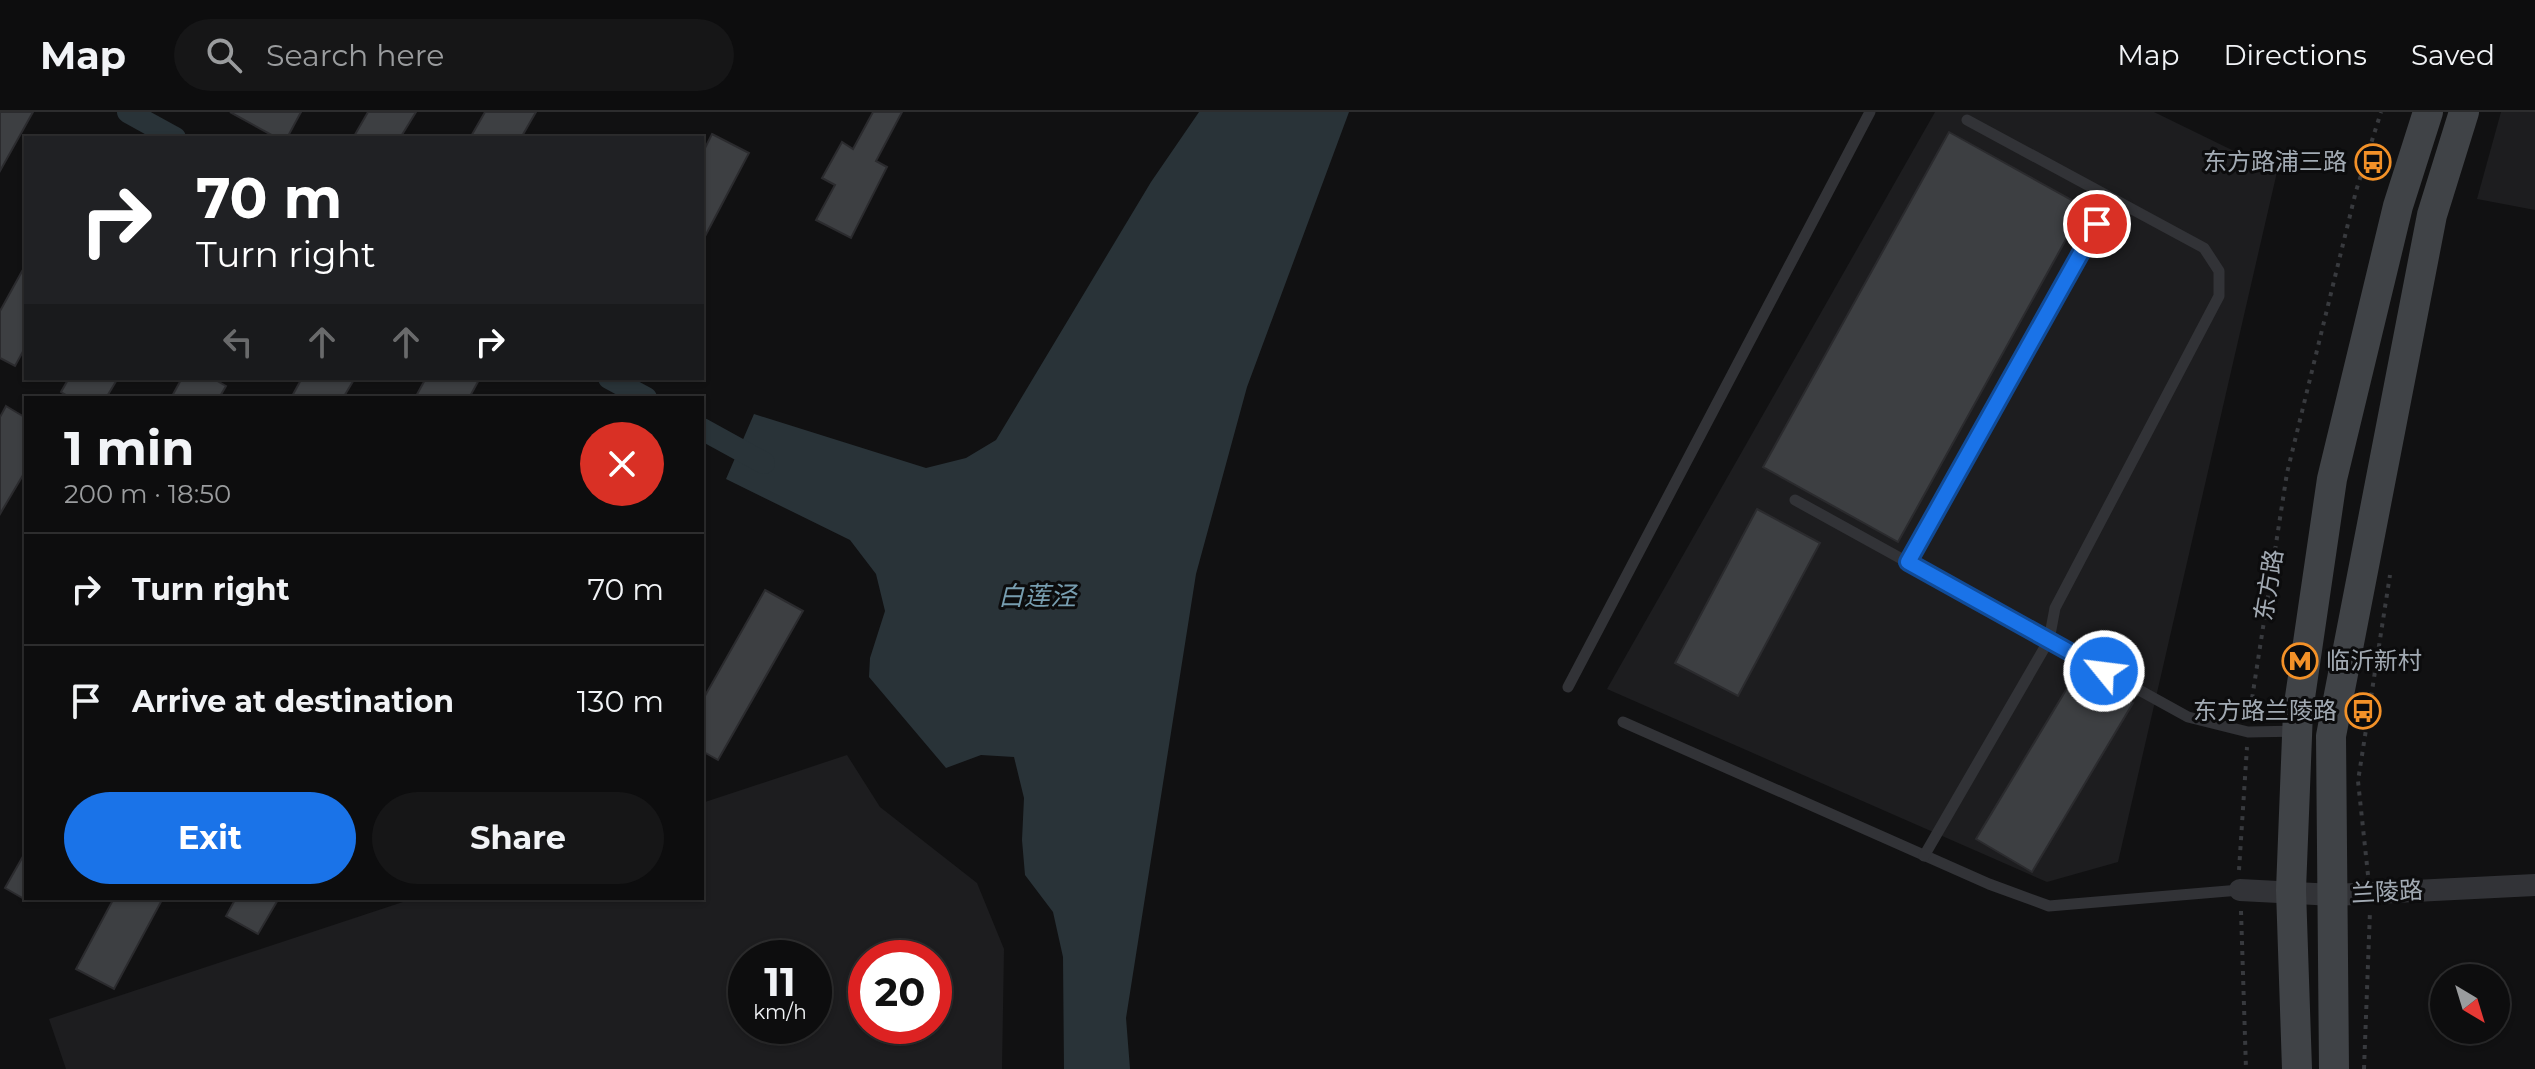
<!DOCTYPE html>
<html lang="en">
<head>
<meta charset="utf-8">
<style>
  :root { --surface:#0d0d0e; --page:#161617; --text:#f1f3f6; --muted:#9a9c9e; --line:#2d2d2e; --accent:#1a73e8 }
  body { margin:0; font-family:Montserrat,"Noto Sans SC",sans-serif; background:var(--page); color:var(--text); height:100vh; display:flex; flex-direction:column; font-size:30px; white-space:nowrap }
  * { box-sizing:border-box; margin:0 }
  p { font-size:26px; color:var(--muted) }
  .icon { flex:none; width:44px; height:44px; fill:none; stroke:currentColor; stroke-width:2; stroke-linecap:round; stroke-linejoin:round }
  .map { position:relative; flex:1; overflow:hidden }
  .drawer { position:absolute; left:24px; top:284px; width:680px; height:504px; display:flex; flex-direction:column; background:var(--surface); border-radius:0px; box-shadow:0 2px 6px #0004,0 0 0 2px var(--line) }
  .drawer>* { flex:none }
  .hud { position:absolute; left:24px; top:24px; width:680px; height:244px; border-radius:0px; box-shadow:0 2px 6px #0004,0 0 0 2px var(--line); background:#202124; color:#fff; overflow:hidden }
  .needle { width:52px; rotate:142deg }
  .fabs { position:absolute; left:2430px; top:852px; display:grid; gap:16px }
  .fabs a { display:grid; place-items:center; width:80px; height:80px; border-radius:50%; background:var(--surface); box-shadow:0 2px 6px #0004,0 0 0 2px var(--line); font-size:40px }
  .speed { position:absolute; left:728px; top:828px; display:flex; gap:16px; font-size:40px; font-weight:700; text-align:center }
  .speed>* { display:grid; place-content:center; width:104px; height:104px; border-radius:50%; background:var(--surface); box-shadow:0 2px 6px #0004,0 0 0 2px var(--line); line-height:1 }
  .speed small { font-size:20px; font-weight:400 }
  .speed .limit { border:12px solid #d22; background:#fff; color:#111 }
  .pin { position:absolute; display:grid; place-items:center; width:68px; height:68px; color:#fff; margin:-34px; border:4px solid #fff; border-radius:50%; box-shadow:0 2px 8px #0007 }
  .me { position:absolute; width:88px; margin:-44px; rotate:299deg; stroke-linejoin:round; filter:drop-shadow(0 0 6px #0008) }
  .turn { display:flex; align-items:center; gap:28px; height:168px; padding:0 40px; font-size:36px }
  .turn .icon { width:104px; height:104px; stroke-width:2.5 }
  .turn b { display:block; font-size:56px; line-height:68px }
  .lanes { display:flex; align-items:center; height:76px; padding:0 40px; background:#0003; justify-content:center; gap:40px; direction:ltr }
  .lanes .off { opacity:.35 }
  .round { display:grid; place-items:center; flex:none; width:84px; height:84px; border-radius:42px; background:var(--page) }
  .headline { display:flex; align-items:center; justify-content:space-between; height:136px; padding:0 40px }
  h1 { font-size:48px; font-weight:700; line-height:60px }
  .cta { display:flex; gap:16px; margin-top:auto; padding:16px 40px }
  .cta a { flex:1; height:92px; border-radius:48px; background:var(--accent); color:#fff; font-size:32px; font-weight:700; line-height:92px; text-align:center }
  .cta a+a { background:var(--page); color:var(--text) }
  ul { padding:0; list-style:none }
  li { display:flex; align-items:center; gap:24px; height:112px; padding:0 40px; border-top:2px solid var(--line) }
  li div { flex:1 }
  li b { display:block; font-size:30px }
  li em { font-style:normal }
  header { display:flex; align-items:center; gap:48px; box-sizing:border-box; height:112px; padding:0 40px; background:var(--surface); border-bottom:2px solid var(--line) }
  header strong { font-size:38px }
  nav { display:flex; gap:44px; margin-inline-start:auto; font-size:28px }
  .search { width:560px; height:72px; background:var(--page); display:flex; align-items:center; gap:20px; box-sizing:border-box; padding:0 28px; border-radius:44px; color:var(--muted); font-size:30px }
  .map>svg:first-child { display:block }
  .built { fill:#1d1d1f; fill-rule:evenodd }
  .water { fill:#293338 }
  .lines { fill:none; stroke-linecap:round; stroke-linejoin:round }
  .canal { stroke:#293338; stroke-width:22 }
  .building { fill:#3d3f42; stroke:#2b2b2e; stroke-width:2 }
  .path { stroke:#383a3e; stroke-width:4; stroke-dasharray:4 6; stroke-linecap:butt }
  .service { stroke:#323337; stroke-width:11 }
  .minor { stroke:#323337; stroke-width:22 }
  .secondary { stroke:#404347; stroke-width:30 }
  .route-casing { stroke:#114b97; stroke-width:20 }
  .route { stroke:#1a73e8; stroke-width:14 }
  .labels { text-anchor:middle; stroke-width:6; stroke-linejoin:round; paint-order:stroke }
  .poi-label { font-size:24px; fill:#a2aab3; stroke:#0c0c0d; text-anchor:end }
  .street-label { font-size:24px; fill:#a2aab3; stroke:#0c0c0d }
  .water-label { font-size:26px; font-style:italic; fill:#779daf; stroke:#0c0c0d }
</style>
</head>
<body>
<header>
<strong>Map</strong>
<div class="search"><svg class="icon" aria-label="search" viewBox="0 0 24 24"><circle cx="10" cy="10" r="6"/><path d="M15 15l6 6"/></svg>Search here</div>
<nav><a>Map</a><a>Directions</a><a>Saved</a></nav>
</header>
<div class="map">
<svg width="2535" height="957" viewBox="0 0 2535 957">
  <rect width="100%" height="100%" fill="#111112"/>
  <g class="built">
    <path d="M1935 0H2154L2277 60 2118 750 2047 770 1607 577Z"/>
    <path d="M2501 0H2535V98L2477 87Z"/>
    <path d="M847 643 880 695 977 771 1004 837 1002 957H66L49 907 415 786H702V691ZM814 846V914H746V846ZM866 846H934V914H866Z"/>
  </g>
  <path class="water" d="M1199 0H1349L1247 275 1196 462 1126 906 1130 957H1064L1063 845 1053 800 1025 763 1022 728 1024 686 1014 645 981 643 946 656 869 565 870 546 885 499 876 462 850 428 726 367 754 302 926 356 966 346 996 328 1151 70Z"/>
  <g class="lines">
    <g class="canal">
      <path d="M128 0 175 26"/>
      <path d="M609 266 646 286"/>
      <path d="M702 317 764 351"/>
    </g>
  </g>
  <g class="building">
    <path d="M0 0H33L0 59Z"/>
    <path d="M230 0H301L287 26H277Z"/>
    <path d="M368 0H416L400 26H353Z"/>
    <path d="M485 0H536L521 26H470Z"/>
    <path d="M873 0H902L876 49 887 55 851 126 816 108 835 73 822 66 842 30 853 37Z"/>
    <path d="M1949 20 2084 95 1898 430 1763 355Z"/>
    <path d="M712 22 749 41 702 130V42Z"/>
    <path d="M26 152V234L15 254 0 246V199Z"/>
    <path d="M69 266H118L106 286H71L61 280Z"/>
    <path d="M182 266H212L226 274 219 286H171Z"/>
    <path d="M302 266H355L343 286H291Z"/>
    <path d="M426 266H480L469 286H415Z"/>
    <path d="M6 294 26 306V358L0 402V305Z"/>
    <path d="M1757 397 1820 431 1738 584 1675 551Z"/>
    <path d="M765 478 803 499 718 648 702 639V589Z"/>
    <path d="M2078 558 2133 591 2032 760 1976 727Z"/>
    <path d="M26 739V788L5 776Z"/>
    <path d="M114 786H163L114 877 76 857Z"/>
    <path d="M236 786H279L258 822 226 804Z"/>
  </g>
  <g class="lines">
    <g class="path">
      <path d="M2249 606 2287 361 2356 79 2381 0"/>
      <path d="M2239 758 2247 635"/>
      <path d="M2368 763 2358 669 2390 463"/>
      <path d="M2241 799 2246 957"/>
      <path d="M2364 957 2370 799"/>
    </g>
    <g class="service">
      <path d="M1795 388 2188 605 2248 620 2297 619"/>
      <path d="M1908 450 2111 86"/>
      <path d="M1568 575 1870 0"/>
      <path d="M1623 610 1989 772 2049 794 2240 778"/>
      <path d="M1924 744 2049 528 2055 496 2219 184V159L2204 136 1967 8"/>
    </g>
    <path class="minor" d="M2240 778 2334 783 2535 773"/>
    <g class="secondary">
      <path d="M2297 957 2291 778 2298 599 2332 367 2398 94 2428 0"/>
      <path d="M2334 957 2331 624 2432 103 2464 0"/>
    </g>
  </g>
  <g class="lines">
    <defs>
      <path id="route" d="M2097 112 1908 450 2104 559"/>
    </defs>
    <use href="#route" class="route-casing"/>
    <use href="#route" class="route"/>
  </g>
  <defs>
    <symbol id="bus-ring" viewBox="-11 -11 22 22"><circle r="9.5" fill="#0c0c0d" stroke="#f39128" stroke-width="1.5"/><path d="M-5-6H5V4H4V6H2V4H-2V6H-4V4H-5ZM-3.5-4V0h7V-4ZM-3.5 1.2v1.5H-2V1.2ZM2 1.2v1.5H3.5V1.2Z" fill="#f39128"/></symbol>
    <symbol id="metro-ring" viewBox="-11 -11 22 22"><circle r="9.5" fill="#0c0c0d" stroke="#f39128" stroke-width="1.5"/><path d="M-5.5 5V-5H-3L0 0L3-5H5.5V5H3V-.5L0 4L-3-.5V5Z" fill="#f39128"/></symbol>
  </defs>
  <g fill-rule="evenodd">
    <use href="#bus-ring" x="2353" y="30" width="40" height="40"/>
    <use href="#metro-ring" x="2280" y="529" width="40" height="40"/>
    <use href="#bus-ring" x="2343" y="579" width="40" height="40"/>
  </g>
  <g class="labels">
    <g class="poi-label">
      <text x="2347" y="58">东方路浦三路</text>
      <text x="2326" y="557" text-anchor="start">临沂新村</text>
      <text x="2337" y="607">东方路兰陵路</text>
    </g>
    <g class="street-label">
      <text transform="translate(2269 473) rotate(-81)" y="8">东方路</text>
      <text transform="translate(2387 780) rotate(-3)" y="8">兰陵路</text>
    </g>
    <g class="water-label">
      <text x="1037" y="493">白莲泾</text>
    </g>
  </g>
</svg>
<div class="fabs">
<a><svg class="needle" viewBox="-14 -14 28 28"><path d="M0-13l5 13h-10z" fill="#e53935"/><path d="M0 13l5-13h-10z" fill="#9a9c9e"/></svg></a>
</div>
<div class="speed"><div>11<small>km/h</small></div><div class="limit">20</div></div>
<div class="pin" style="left:2097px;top:112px;background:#d93025"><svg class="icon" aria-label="arrive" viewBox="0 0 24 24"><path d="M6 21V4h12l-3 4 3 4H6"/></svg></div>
<svg class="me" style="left:2104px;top:559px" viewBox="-20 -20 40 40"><circle r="17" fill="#1a73e8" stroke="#fff" stroke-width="3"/><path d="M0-11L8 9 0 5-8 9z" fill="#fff"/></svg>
<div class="hud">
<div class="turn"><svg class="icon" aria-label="right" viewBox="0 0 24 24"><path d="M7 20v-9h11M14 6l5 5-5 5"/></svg><div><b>70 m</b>Turn right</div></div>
<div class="lanes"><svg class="icon off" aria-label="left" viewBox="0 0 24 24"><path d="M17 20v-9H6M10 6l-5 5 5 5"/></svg><svg class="icon off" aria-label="ahead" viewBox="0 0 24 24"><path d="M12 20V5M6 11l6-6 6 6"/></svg><svg class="icon off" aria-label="ahead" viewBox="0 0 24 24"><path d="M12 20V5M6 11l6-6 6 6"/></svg><svg class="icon" aria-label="right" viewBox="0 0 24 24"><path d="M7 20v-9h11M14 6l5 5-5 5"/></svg></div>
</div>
<section class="drawer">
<div class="headline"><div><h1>1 min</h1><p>200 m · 18:50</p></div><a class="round" style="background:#d93025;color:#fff"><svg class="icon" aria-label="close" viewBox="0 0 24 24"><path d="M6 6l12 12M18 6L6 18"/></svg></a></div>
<ul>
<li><svg class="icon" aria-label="right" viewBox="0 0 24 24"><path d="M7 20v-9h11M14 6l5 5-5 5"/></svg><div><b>Turn right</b></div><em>70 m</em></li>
<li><svg class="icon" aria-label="arrive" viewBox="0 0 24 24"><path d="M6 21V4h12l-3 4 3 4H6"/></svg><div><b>Arrive at destination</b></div><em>130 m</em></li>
</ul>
<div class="cta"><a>Exit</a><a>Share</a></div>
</section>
</div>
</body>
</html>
